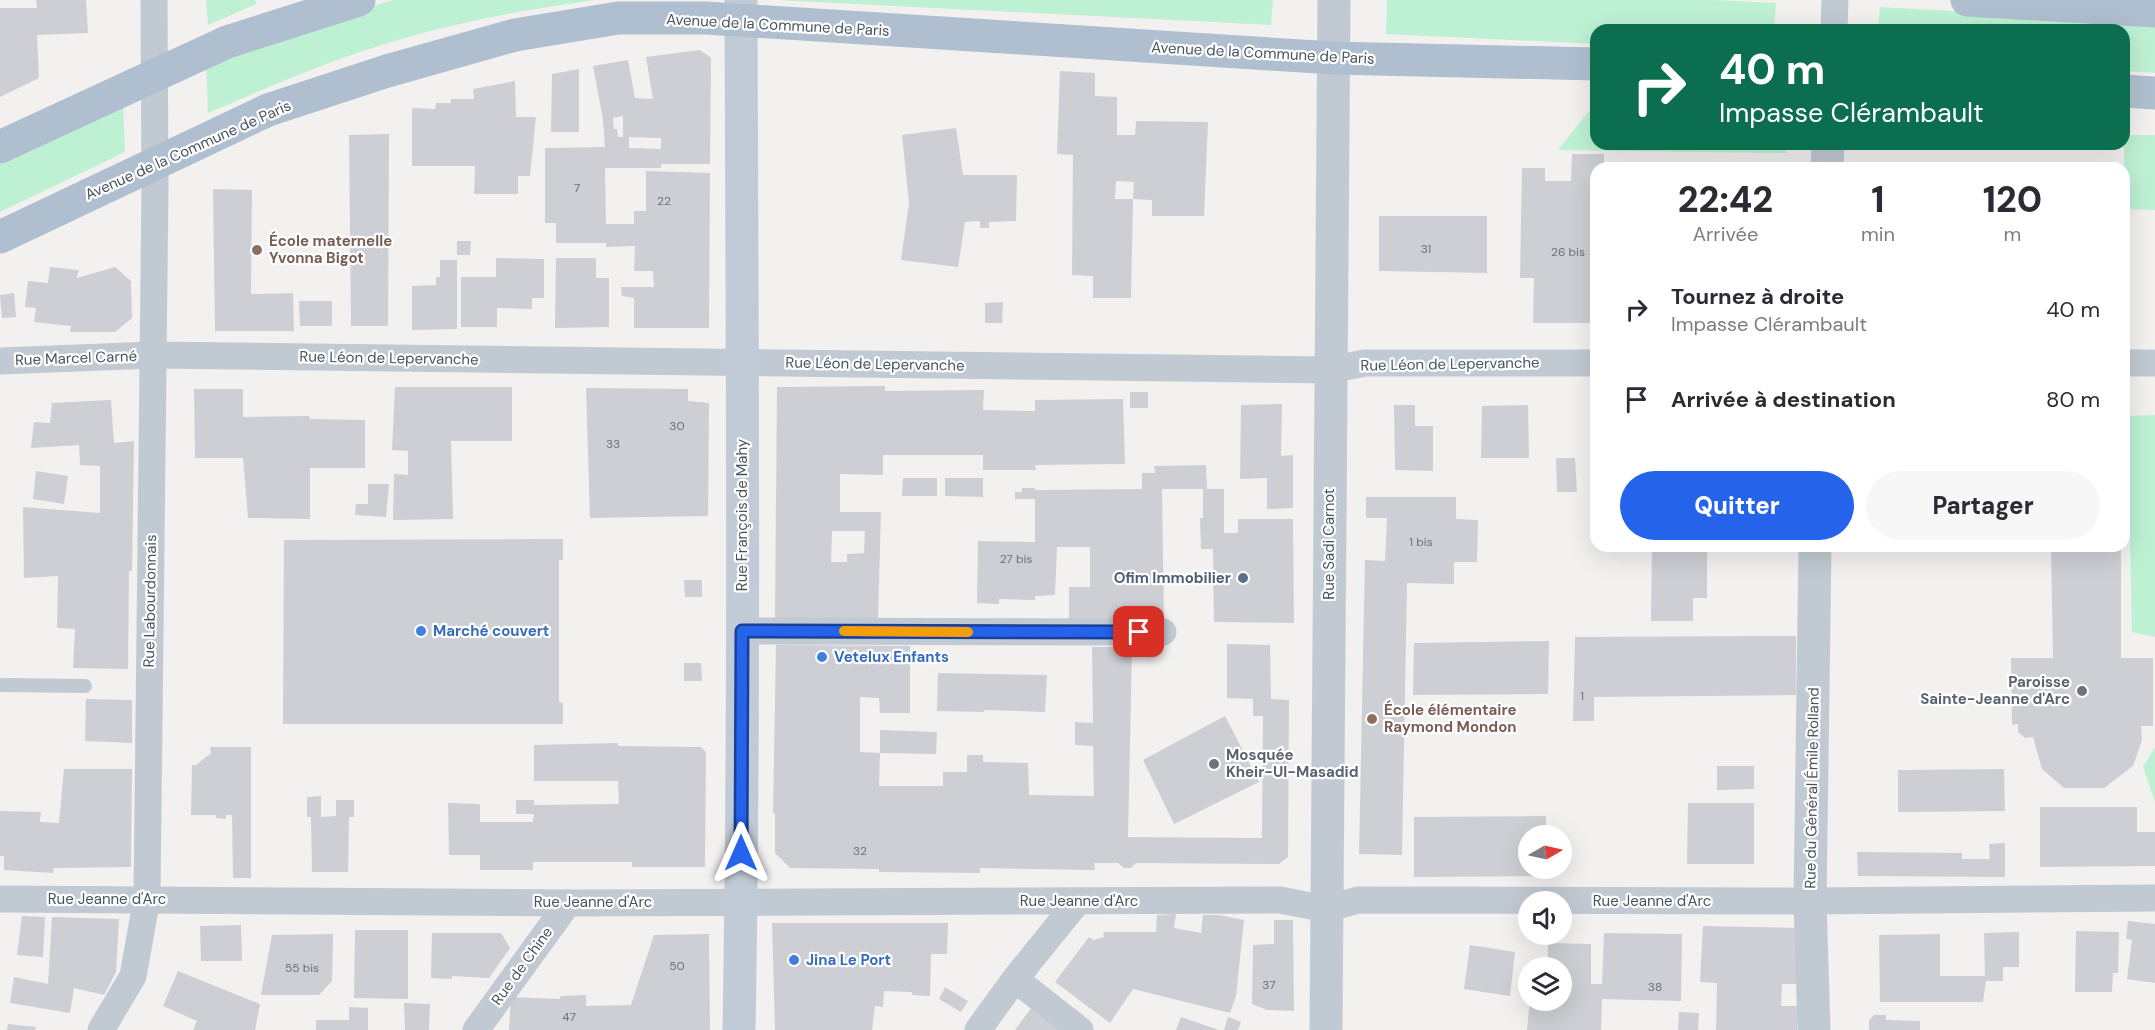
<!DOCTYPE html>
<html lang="fr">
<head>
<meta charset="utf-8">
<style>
  :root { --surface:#fff; --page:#f7f7f7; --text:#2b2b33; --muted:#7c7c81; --accent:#2563eb }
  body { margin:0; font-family:"DM Sans",sans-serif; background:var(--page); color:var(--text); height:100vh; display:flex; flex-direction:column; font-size:22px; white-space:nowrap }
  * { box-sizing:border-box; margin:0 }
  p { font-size:20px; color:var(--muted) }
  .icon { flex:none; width:33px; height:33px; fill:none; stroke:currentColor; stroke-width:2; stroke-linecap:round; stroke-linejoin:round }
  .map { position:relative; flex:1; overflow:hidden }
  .side { position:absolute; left:1590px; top:162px; width:540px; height:390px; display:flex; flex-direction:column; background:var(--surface); border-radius:18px; box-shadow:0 6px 24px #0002 }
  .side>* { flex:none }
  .hud { position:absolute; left:1590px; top:24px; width:540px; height:126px; border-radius:18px; box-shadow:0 6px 24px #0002; background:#0b6e4f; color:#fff; overflow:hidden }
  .needle { width:39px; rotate:81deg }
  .fabs { position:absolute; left:1518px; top:825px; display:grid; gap:12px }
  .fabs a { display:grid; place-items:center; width:54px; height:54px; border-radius:50%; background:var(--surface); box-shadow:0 6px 24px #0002; font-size:30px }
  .pin { position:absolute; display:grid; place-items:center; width:51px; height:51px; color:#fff; margin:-26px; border-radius:12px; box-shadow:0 3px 9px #0006 }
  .me { position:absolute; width:66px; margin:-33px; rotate:0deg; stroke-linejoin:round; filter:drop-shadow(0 0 4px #0008) }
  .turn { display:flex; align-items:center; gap:21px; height:126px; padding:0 30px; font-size:27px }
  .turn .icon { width:78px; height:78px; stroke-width:2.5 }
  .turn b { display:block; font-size:42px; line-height:51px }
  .eta { display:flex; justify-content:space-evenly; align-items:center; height:102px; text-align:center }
  .eta b { font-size:36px; font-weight:800; line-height:42px }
  .button { display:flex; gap:12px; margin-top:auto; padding:12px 30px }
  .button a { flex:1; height:69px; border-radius:36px; background:var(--accent); color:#fff; font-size:24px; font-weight:800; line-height:69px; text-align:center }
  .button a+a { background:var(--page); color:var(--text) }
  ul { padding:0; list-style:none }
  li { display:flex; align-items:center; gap:18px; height:90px; padding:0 30px }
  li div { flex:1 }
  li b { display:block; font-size:22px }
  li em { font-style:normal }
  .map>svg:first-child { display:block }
  .green { fill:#bef0d3 }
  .building { fill:#cdcfd5; fill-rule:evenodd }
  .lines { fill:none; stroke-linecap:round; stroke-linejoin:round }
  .service { stroke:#c1cad2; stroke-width:14 }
  .minor { stroke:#c1cad2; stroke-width:27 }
  .tertiary { stroke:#c1cad2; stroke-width:33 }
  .secondary { stroke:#c1cbd7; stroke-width:33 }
  .primary { stroke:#b0bfcf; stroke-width:33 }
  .route-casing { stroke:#184099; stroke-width:15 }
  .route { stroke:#2563eb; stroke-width:10 }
  .slow { stroke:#f59e0b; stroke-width:10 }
  .education-dot { fill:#8d6e63; stroke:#fff; stroke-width:2 }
  .service-dot { fill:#5c6f8a; stroke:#fff; stroke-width:2 }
  .shop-dot { fill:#3f7fe0; stroke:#fff; stroke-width:2 }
  .worship-dot { fill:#6b7280; stroke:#fff; stroke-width:2 }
  .labels { text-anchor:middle; stroke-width:4.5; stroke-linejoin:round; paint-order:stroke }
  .number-label { font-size:12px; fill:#69727c }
  .street-label { font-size:15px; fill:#48535e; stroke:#fff }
  .education-label { font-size:15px; font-weight:bold; fill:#785e54; stroke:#fff; text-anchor:start }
  .service-label { font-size:15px; font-weight:bold; fill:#4e5e75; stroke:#fff; text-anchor:end }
  .shop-label { font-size:15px; font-weight:bold; fill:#366cbe; stroke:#fff; text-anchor:start }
  .worship-label { font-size:15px; font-weight:bold; fill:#5b616d; stroke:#fff; text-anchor:end }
</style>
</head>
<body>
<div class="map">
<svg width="2155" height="1030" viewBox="0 0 2155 1030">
  <rect width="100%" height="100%" fill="#f3f0f0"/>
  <g class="green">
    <path d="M206 0H255L256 4 208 25Z"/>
    <path d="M393 0H595C531 9 467 20 405 38 337 57 273 85 208 113L206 62 300 28Z"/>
    <path d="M777 0H1273L1271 25Z"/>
    <path d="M1387 0H1712L1776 3 1774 30H1596V44L1386 34Z"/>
    <path d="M1880 7 2155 22V73L2124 71V30H1878Z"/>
    <path d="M123 101 125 152 0 212V157Z"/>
    <path d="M1589 111H1596V144H1787L1786 153 1558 150Z"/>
    <path d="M2124 135H2155V210L2124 209Z"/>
    <path d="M2155 415V637L2132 632 2127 416Z"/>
    <path d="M2155 747V802L2143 767Z"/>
  </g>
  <g class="building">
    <path d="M36 0H86L88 33 37 35 39 78 0 97V8H37Z"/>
    <path d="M700 50 711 58 710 164H661V168H605L606 224H634V211H646V171L710 173 709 328H634V298L622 296 621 287H654L653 271H634L635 246 606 247V243H556V223H545V148L605 147 603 120 593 66 628 60 635 98 653 99 646 57ZM623 116V137H618L617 129H614L613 118ZM629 137 661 138V149L629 148Z"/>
    <path d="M579 69V132H551L552 74Z"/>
    <path d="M1060 71 1095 73V96L1117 97V135H1135L1136 121 1208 122 1204 216H1152V200L1133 199 1134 182 1116 181 1115 199H1133L1131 298H1093V276L1072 275 1073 155 1057 154Z"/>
    <path d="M515 81 516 117H536L530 176H518V194H474L475 166H412V108L435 109 436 103H451V99H474L473 89Z"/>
    <path d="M956 128 963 175H1017L1016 221 989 222V228H980V221L965 222 958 267 901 260 909 203 902 135Z"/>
    <path d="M389 134 388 326H351L349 135Z"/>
    <path d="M1572 154H1604V168H1596V323H1533L1534 278H1520L1522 168H1545V181H1571Z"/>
    <path d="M213 189 252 190 251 294 293 293 294 331H215Z"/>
    <path d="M1379 216H1487V273L1379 271Z"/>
    <path d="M457 241H471L470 255H457Z"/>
    <path d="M496 258 544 259V298H532V309L497 308V327H461V277H496Z"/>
    <path d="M556 258H596V278H609V327L555 328Z"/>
    <path d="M440 260H457V329L412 330V286L436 285V277H440Z"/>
    <path d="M50 267 79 270 77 278 115 267 131 281 132 318 115 332H70L71 326 34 322 36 308 25 307 28 281 48 283Z"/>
    <path d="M14 293 16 317 2 318 0 295Z"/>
    <path d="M299 301H332V326H300Z"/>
    <path d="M1003 302 1002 323H985V303Z"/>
    <path d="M885 386V391L984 390 983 410 1035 411V400L1123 399 1125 464 1035 465 1036 470H983V455H883V475L840 474V512H881L878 618H775L777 387ZM832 531H865L864 553 847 554V562H831Z"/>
    <path d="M395 387H512V441H451L453 519 393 520 394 474 408 475V451L392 450Z"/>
    <path d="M586 388 688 389V401L709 403 708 516 590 518Z"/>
    <path d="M194 389H243V417L309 416 310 419 365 420V468H310V519L248 518 243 458H195Z"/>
    <rect x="1130" y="392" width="18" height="16"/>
    <path d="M111 400 114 443 134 441 132 571H129L128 669 73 668 75 629 57 628 58 576 24 578 23 507 100 513V466L80 465 79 445 31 448 34 422 50 423 52 403Z"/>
    <path d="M1282 404 1281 456 1293 455V508L1267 509V478L1240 479 1241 405Z"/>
    <path d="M1394 405H1415V426H1433V471L1395 470Z"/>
    <path d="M1528 405 1529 458H1481L1482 406Z"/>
    <path d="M1556 458H1575L1577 492H1557Z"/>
    <path d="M1206 465 1207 489H1224V533H1238V519H1293L1294 623 1214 622 1213 549H1201L1200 518H1203V489H1162L1164 621 1069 620V587H1090V547H1057L1055 595 1035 596V600L999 599V604L977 603 978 541 1035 542V499H1015V492H1022V488H1035V490L1142 489V473H1155L1154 466Z"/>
    <path d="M36 471 68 476 64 504 33 499Z"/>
    <path d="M903 478H937V496H902Z"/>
    <path d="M945 478H983V497L945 496Z"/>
    <path d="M368 484H389L386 517 355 515 356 504H368Z"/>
    <path d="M1366 497H1456V519L1478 520 1477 562H1454V584L1407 583 1402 855 1359 854 1365 560 1385 561 1387 518H1366Z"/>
    <path d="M563 539V560H559V702L563 703V724H283L284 540Z"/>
    <path d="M1652 546H1707V598H1693V621H1651Z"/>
    <path d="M2051 546H2121V658H2153V726H2141L2142 740 2133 766 2104 788H2064L2042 769 2033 737 2025 738 2018 732V724L2012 725 2011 658H2053Z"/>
    <path d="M684 580H702V597H685Z"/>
    <path d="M1796 636V695L1594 697V721H1573L1575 637Z"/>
    <path d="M1549 641 1548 694 1413 695 1414 643Z"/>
    <path d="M1227 644 1270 645 1271 699 1289 700 1288 857 1279 864 1136 863 1131 868H1124L1118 863H1094L1095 870 980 868V873L879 872V869L790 868 775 853V813H773L776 645 910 646V713H880L879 698 860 697V752L880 753 879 786H943V772H967V755H983V762L1028 763 1029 795 1094 796 1093 746 1075 745V722L1093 723 1092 647H1132L1128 837 1262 838 1263 716H1253V699L1227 698Z"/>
    <path d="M684 663H701L702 681H684Z"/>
    <path d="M938 673 1047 675 1045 712 985 710 984 712 937 711Z"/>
    <path d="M86 699 132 700V743L85 741Z"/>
    <path d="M1225 716 1259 782 1174 824 1143 760Z"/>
    <path d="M880 730 937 732 936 754 880 753Z"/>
    <path d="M618 743V746L701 747 706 752 705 867H632V862H533V870H480V855H449L448 803 480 804V822H533L534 814H516V800H534V805L619 804 618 781H534V745Z"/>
    <path d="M210 747H251V878H233L232 815H226V819L216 818V815H191L192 765H196L211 753Z"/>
    <path d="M1717 766H1754V789L1717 790Z"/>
    <path d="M64 769H132L131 867 54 868 53 873 4 870V856H0V811L41 812 40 822 59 823Z"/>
    <path d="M2004 769 2005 811 1898 812V770Z"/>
    <path d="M321 796V817L336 816V800H354V817H349L348 872H312L311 817H307V797Z"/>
    <path d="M1688 803H1754V864H1687Z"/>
    <path d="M2040 807H2137V832H2155V866L2040 867Z"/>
    <path d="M1546 816V836H1528V868H1546V876L1414 877V817Z"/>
    <path d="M2005 843V877L1858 876 1857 852 1962 853V859H1990L1989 844Z"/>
    <path d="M1176 914 1174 928 1201 933 1203 915H1219L1244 920 1236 996 1230 1013 1133 989 1110 1023 1055 982 1089 937 1093 940 1104 937 1103 932H1156L1157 915Z"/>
    <path d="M22 916 45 917 43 957 17 955Z"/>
    <path d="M52 917 119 919 116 972 104 995 74 988 70 1013 10 1003 14 977 48 984Z"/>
    <path d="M1274 920H1293L1294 1011 1267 1010 1252 1004 1253 945 1274 944Z"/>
    <path d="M2128 921 2155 924V983L2127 979 2132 940 2126 939Z"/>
    <path d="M772 923H948L947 954H931L930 996 912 995V992L884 991 883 1007 875 1006 872 1030H775Z"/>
    <path d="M241 925 242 961H201L200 926Z"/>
    <path d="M1703 926 1800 928 1798 984H1782L1781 1006H1797V1030H1716L1717 983 1700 982Z"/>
    <path d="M355 930H408V999L354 998Z"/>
    <path d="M2076 931 2119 932 2118 973H2113L2112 992H2075Z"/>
    <path d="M2019 932V967H2003V981H1986L1983 1002H1880L1879 935 1940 934V976H1985L1984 933Z"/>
    <path d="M432 933H501L510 948 489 978 452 976V979L431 978Z"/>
    <path d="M1604 933 1682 934 1681 1001 1602 999 1601 1030H1527L1530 1000H1562V968H1548V943L1591 944V984H1602Z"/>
    <path d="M333 934 332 981 319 995H261L272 935Z"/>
    <path d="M709 934 710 1030H509L511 997 560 999V996L586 995V1006L631 1005 654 935Z"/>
    <path d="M1470 945 1515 952 1510 996 1464 989Z"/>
    <path d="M178 971 260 1004 255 1030H193L197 1021 163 1006Z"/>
    <path d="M945 987 968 1001 961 1012 939 999Z"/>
    <path d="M404 1003 430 1004 429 1030H405Z"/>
    <path d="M349 1007 368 1008V1030H316V1020H349Z"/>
    <path d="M1032 1007 1063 1030H1015Z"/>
    <path d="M1679 1012 1699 1013 1698 1030H1678Z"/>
    <path d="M1874 1015H1886V1020L1920 1021V1030H1869V1020Z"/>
    <path d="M1181 1017 1219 1030H1176Z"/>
    <path d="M1228 1017 1241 1022 1238 1030H1224Z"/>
    <path d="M8 1024 36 1027 35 1030H7Z"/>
  </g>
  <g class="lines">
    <path class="service" d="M0 685 85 686"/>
    <g class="minor">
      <path d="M1834 30 1835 0"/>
      <path d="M0 361 153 355 1330 370 1365 363H1596"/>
      <path d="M2124 363H2155"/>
      <path d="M742 631 1163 632"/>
      <path d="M0 899 568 903 1280 900 1326 909 1358 900 1810 901 2155 898"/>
      <path d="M1015 979 1080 1030"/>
      <path d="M101 1030 133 976 147 898 155 188 154 0"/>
      <path d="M476 1030 568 903"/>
      <path d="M978 1030 1015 979 1078 901"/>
    </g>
    <g class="tertiary">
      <path d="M1827 168 1828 144"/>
      <path d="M1326 1030 1334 0"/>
      <path d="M1814 1030 1810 901 1815 546"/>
    </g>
    <path class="secondary" d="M739 1030C745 687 742 343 741 0"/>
    <g class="primary">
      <path d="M1967 0 2155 11"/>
      <path d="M2124 91 2155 93"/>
      <path d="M0 147 227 42 359 0"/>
      <path d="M0 237 268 110 387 71 515 35 618 18H706L1333 58 1596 64"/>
    </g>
  </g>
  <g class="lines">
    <defs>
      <path id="route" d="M741 853 742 631 1139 632"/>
    </defs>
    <use href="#route" class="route-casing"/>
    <use href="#route" class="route"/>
    <path class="slow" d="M844 631 968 632"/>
  </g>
  <g class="education-dot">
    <circle cx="257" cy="250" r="6"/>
    <circle cx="1372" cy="719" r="6"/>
  </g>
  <circle class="service-dot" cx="1243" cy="578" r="6"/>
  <g class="shop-dot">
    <circle cx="421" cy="631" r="6"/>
    <circle cx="822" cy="657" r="6"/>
    <circle cx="794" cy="960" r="6"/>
  </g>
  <g class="worship-dot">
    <circle cx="2082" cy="691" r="6"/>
    <circle cx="1214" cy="764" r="6"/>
  </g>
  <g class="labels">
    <g class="number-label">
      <text x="577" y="192">7</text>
      <text x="664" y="205">22</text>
      <text x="1426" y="253">31</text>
      <text x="1568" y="256">26 bis</text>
      <text x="677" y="430">30</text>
      <text x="613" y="448">33</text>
      <text x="1421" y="546">1 bis</text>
      <text x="1016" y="563">27 bis</text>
      <text x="1582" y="700">1</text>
      <text x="860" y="855">32</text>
      <text x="677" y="970">50</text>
      <text x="302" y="972">55 bis</text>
      <text x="1269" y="989">37</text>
      <text x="1655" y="991">38</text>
      <text x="569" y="1021">47</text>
    </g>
    <g class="street-label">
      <text transform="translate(778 25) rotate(3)" y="5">Avenue de la Commune de Paris</text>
      <text transform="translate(1263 53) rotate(3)" y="5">Avenue de la Commune de Paris</text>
      <text transform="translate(188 150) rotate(-24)" y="5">Avenue de la Commune de Paris</text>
      <text transform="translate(76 358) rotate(-2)" y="5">Rue Marcel Carné</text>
      <text transform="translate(389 358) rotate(1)" y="5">Rue Léon de Lepervanche</text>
      <text transform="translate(875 364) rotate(1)" y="5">Rue Léon de Lepervanche</text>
      <text transform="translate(1450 364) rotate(-1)" y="5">Rue Léon de Lepervanche</text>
      <text transform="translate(742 515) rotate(-90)" y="5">Rue François de Mahy</text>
      <text transform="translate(1329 544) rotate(-90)" y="5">Rue Sadi Carnot</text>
      <text transform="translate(150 601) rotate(-89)" y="5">Rue Labourdonnais</text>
      <text transform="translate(1812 788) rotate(-89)" y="5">Rue du Général Émile Rolland</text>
      <text x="107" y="904">Rue Jeanne d'Arc</text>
      <text x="1079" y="906">Rue Jeanne d'Arc</text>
      <text x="1652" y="906">Rue Jeanne d'Arc</text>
      <text x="593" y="907">Rue Jeanne d'Arc</text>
      <text transform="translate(522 966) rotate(-54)" y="5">Rue de Chine</text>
    </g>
    <g class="education-label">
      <text x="269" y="246">École maternelle<tspan x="269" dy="17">Yvonna Bigot</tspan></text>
      <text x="1384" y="715">École élémentaire<tspan x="1384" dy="17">Raymond Mondon</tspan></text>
    </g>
    <g class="service-label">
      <text x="1231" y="583">Ofim Immobilier</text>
    </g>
    <g class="shop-label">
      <text x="433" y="636">Marché couvert</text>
      <text x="834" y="662">Vetelux Enfants</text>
      <text x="806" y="965">Jina Le Port</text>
    </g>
    <g class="worship-label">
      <text x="2070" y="687">Paroisse<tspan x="2070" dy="17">Sainte-Jeanne d'Arc</tspan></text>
      <text x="1226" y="760" text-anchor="start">Mosquée<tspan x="1226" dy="17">Kheir-Ul-Masadid</tspan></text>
    </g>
  </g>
</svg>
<div class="fabs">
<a><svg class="needle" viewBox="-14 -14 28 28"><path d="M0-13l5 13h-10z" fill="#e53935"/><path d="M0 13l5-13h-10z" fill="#7c7c81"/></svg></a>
<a><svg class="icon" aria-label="sound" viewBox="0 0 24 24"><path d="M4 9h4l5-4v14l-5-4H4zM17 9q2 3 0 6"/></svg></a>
<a><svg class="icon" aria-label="layers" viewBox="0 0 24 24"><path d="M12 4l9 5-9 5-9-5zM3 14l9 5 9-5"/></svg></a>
</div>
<div class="pin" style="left:1139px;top:632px;background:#d93025"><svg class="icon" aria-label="arrive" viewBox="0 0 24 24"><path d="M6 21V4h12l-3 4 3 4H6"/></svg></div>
<svg class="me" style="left:741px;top:853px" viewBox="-20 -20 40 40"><path d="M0-17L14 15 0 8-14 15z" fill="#2563eb" stroke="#fff" stroke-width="4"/></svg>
<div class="hud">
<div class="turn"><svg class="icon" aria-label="right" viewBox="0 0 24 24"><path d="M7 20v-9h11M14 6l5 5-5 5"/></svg><div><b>40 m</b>Impasse Clérambault</div></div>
</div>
<section class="side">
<div class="eta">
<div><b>22:42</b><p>Arrivée</p></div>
<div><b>1</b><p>min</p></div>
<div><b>120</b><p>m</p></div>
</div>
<ul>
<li><svg class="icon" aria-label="right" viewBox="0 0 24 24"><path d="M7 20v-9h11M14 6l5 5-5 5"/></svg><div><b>Tournez à droite</b><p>Impasse Clérambault</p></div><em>40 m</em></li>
<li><svg class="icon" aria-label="arrive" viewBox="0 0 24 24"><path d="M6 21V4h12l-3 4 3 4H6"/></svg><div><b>Arrivée à destination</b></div><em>80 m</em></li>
</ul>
<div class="button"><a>Quitter</a><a>Partager</a></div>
</section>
</div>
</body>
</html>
